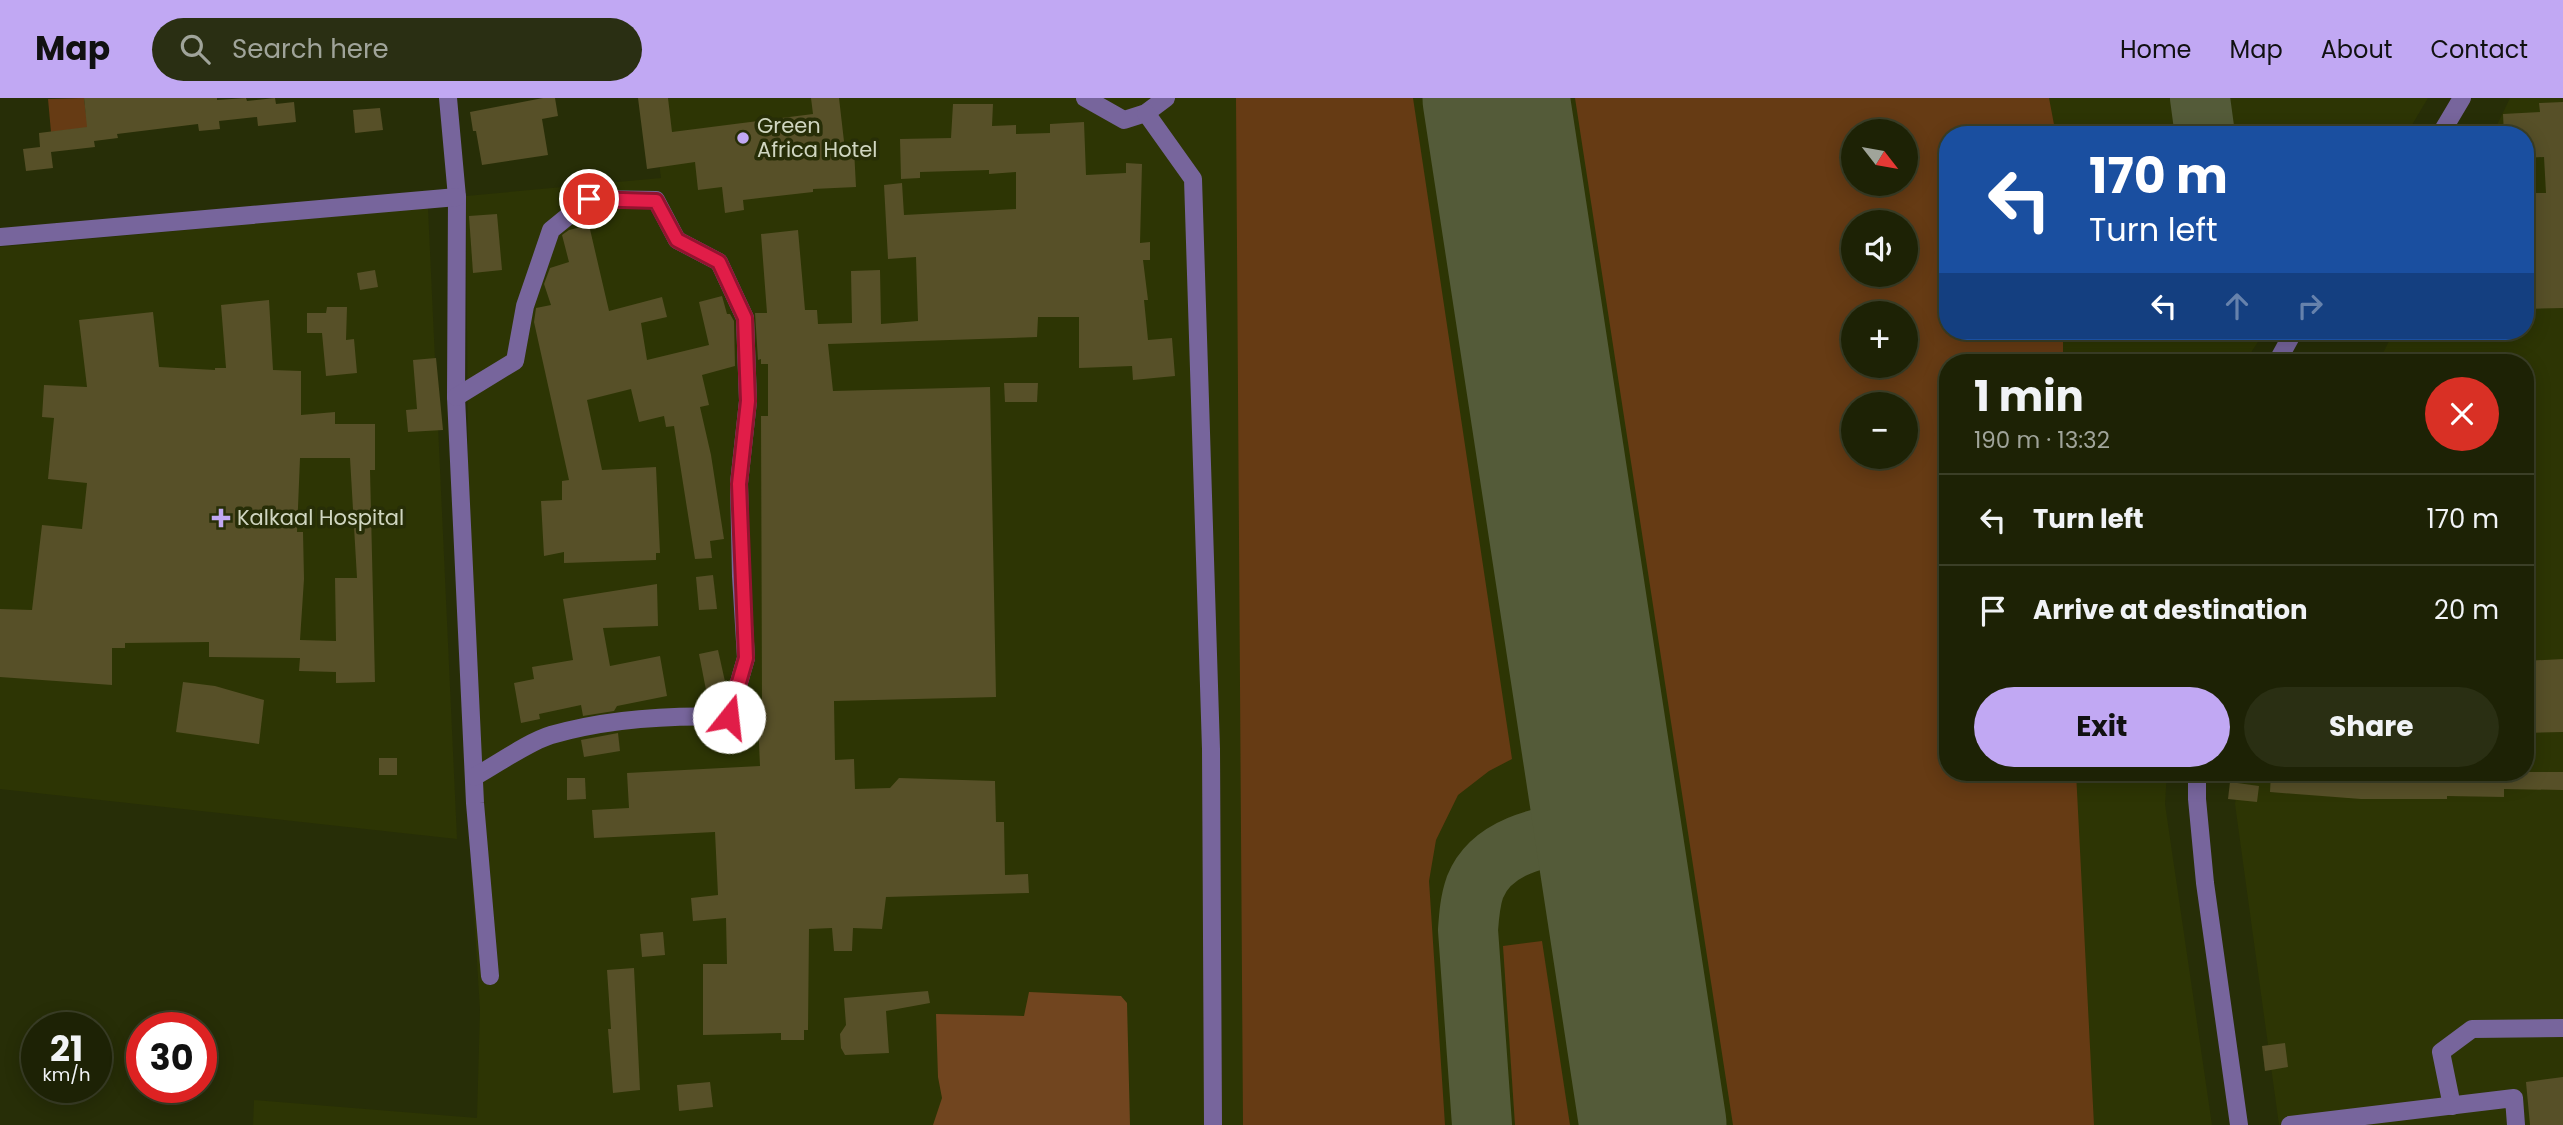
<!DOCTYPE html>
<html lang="en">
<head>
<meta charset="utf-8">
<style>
  :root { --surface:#1d2205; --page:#2a2f13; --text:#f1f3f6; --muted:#a0a49a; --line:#3b3f27; --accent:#c1a8f3 }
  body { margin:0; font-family:Poppins,sans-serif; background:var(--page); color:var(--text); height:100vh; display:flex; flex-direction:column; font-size:26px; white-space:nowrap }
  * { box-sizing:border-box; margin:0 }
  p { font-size:23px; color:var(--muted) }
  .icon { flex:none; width:38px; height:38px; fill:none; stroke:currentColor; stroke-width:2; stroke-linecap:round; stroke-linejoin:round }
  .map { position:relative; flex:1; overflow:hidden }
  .panel { position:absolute; left:1939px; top:256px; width:595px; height:427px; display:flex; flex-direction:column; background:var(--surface); border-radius:28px; box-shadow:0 4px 18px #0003,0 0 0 2px var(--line) }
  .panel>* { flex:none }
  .guide { position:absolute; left:1939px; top:28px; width:595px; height:214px; border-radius:28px; box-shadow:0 4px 18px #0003,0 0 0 2px var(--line); background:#1a4fa0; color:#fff; overflow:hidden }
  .needle { width:46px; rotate:121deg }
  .buttons { position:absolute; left:1841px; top:21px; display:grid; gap:14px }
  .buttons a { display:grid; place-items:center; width:77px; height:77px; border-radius:50%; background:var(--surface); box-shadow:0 4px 18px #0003,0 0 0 2px var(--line); font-size:35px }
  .speed { position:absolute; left:21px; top:914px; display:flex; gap:14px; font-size:35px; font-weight:700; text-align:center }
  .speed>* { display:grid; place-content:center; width:91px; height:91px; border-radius:50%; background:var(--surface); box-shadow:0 4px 18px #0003,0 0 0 2px var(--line); line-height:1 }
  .speed small { font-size:18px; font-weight:400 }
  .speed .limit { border:10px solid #d22; background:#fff; color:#111 }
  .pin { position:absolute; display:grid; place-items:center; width:60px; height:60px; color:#fff; margin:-30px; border:4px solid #fff; border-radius:50%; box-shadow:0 2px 7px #0007 }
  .me { position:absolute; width:77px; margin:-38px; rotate:16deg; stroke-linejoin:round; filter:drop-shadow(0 0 5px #0008) }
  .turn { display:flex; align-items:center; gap:24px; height:147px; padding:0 35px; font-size:32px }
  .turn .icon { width:91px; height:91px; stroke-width:2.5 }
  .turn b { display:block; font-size:49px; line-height:60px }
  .lanes { display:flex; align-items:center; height:66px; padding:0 35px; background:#0003; justify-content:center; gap:35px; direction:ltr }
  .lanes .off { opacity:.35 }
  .round { display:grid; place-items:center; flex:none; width:74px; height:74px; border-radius:37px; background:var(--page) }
  .headline { display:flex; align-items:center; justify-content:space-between; height:119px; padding:0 35px }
  h1 { font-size:42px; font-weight:700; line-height:52px }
  .cta { display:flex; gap:14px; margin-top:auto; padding:14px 35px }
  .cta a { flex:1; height:80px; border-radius:42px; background:var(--accent); color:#111; font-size:28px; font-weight:700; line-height:80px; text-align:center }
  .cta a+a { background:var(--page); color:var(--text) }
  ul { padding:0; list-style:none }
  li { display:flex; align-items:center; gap:21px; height:91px; padding:0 35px; border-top:2px solid var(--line) }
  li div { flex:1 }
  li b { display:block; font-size:26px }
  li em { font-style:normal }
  header { display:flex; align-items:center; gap:42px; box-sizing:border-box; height:98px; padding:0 35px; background:var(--accent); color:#111 }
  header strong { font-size:33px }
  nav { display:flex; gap:38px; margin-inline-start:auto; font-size:24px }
  .search { width:490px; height:63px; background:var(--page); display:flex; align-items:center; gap:18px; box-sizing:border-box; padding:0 24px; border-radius:38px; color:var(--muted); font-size:26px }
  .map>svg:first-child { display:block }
  .built { fill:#2d3504; fill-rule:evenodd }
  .green { fill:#663b14; fill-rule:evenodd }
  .forest { fill:#71451f }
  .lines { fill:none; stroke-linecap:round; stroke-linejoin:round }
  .taxiway { stroke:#545b39; stroke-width:60 }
  .runway { stroke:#545b39; stroke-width:147 }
  .building { fill:#575028; fill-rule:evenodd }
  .minor { stroke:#77659c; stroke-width:18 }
  .route-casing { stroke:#92132f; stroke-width:18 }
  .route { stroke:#e11d48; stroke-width:12 }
  .poi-dot { fill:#c1a8f3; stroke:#272e07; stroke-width:2.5 }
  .labels { text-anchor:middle; stroke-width:7; stroke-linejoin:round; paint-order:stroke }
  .poi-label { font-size:21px; fill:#d0d6c1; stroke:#272e07; text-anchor:start }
</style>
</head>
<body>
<header>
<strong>Map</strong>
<div class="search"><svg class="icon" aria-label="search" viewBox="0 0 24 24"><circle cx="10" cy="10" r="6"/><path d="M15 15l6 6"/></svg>Search here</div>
<nav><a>Home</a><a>Map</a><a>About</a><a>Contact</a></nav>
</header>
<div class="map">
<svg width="2563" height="1027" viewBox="0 0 2563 1027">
  <rect width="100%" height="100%" fill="#272e07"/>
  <g class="built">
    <path d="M651 0H2428L2406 37H1948V233H2265L2245 264H1948V674H2167L2165 706 2212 1027H253L254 1002 477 1020 480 912 471 767 466 98 661 80ZM1853 33H1906V86H1853ZM1853 124H1906V177H1853ZM1853 215H1906V268H1853ZM1853 306H1906V359H1853Z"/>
    <path d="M2510 0H2563V1027H2279L2235 706 2240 674H2525V264H2364L2367 257 2381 259 2394 233H2525V37H2492Z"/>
    <path d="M428 110 457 741 0 691V149Z"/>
  </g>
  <g class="green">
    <path d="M84 0 86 16 93 29 51 34 48 1Z"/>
    <path d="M1236 0H1413L1512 661 1489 673 1458 697 1436 742 1429 783 1445 1027H1243Z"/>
    <path d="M1575 0H2049L2056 37H1948V233H2063V264H1948V674H2076L2094 1027H1733ZM1853 33H1906V86H1853ZM1853 124H1906V177H1853ZM1853 215H1906V268H1853ZM1853 306H1906V359H1853Z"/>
    <path d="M1542 843 1570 1027H1515L1503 848Z"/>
  </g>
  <path class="forest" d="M1029 894 1121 898 1127 905 1130 1027H933L942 1000 938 979 936 916 1024 918Z"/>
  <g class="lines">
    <g class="taxiway">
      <path d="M2200 0 2205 37"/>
      <path d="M1482 1027 1468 832C1469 818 1470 803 1475 789 1495 739 1563 737 1608 727"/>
    </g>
    <path class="runway" d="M1496 0 1653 1027"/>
  </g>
  <g class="building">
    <path d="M84 0H217V2L246 0 247 3 275 0 276 6 294 4 296 24 258 28 257 19 219 23 220 31 199 33 198 26 117 36 118 40 94 43 95 49 51 54 53 70 26 73 23 51 40 49 39 35 87 29Z"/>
    <path d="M543 0H555L558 18 542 21 548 57 482 67 476 33H473L470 14Z"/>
    <path d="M638 0H668L672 34 813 16 811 0H839L845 52 854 51 856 89 813 91V94L743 102 744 112 725 115 722 89 698 92 695 64 647 71Z"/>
    <path d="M2563 4V210L2525 211V95H2546L2544 59 2525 60V37H2504L2503 16 2540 14 2539 5Z"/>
    <path d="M953 6H993L992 28 1016 27V36L1050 35V26L1084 24 1086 77 1126 75V65L1142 66 1140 145 1150 144V162H1143L1148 202H1144L1148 242 1172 240 1175 278 1133 282 1132 268 1079 270V219H1038L1037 239 828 246 833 293 990 289 996 599 834 603 835 662 854 661 855 691 890 690 899 680 995 683 996 724H1004L1005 777 1028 776 1029 795 886 799 882 831 853 830 852 853H834L832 830 809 831 808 932H804V942H781V935L703 937V866H727L726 820 693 823 691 800 718 797 715 734 594 740 592 712 629 710 627 675 760 668 758 622 755 623 752 604 762 602 761 318H768V266H761V261L758 262 755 215H767L761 136 798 132 805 212H817L818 226 852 225 851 173 880 172 881 226 918 223 916 159 888 161 884 87 902 85 904 117 1016 111V74L989 76V72L920 74V80L901 81 900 41 951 40Z"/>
    <path d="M380 10 383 32 355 35 353 12Z"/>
    <path d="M497 116 502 172 473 175 469 118Z"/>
    <path d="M589 127 609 213 662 199 667 219 641 225 647 262 709 247 699 204 722 198 727 216H730L734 223 735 268 702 277 709 307 700 309 711 357 724 441 710 443 712 460 695 461 674 328 666 329 664 318 639 324 631 291 587 302 602 372 656 369 660 455H656V462L564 465V454L544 458 541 403 562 402V383L569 382 534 224 536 210 551 207 544 186 550 170 569 164 562 137 569 132Z"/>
    <path d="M375 172 378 189 360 192 357 175Z"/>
    <path d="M269 202 273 272 301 273V317L335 314V326H375V372H370L375 584 336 585V574L299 573 300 560 209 559V544L125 545V550H112V587L0 579V511L32 512 42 427 82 431 87 385 48 381 54 320 42 319 44 287 87 289 79 222 153 214 159 269 215 272V270H226L221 207ZM300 360H350L357 480H335L336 543 300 542 304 481 303 434H297Z"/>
    <path d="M327 209H347L346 242 354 241 357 275 326 278 322 235H307V215H326Z"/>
    <path d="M436 260 443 332 408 334 406 312 417 311 413 262Z"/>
    <path d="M1004 285H1038L1037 304H1005Z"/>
    <path d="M713 477 717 511 699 512 696 479Z"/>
    <path d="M657 486 658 528 603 530 610 568 660 558 667 598 617 608 614 613 583 618 581 607 539 616 540 621 521 625 514 585 534 581 532 569 573 562 563 501Z"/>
    <path d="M718 552 726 588 706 592 699 556Z"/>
    <path d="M2563 561V634L2525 635V563Z"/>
    <path d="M183 584 215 588 264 602 259 646 176 634Z"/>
    <path d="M618 635 620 653 584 659 581 642Z"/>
    <rect x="379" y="660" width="18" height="17"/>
    <path d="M2271 674H2563V692L2504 691V699L2447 698V701H2361L2270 694Z"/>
    <path d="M567 680H585L586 701 567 702Z"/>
    <path d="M2230 684 2259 688 2257 704 2228 701Z"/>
    <path d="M663 834 665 857 642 859 640 836Z"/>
    <path d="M634 870 640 992 613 995 608 931H611L607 872Z"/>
    <path d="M928 893 930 905 886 913 889 955 845 957 841 950 840 936 846 927 844 900Z"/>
    <path d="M2285 945 2288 969 2265 973 2262 948Z"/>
    <path d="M2563 979V1027H2530L2526 984Z"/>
    <path d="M710 984 713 1009 679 1013 677 987Z"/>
  </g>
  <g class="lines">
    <g class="minor">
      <path d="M448 0 457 99 456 299 475 705 490 878"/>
      <path d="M1085 0 1124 22 1146 15 1166 0"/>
      <path d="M1146 15 1193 81 1211 651 1213 1027"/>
      <path d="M2440 37 2462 0"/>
      <path d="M0 139 457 99"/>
      <path d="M2277 264 2294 233"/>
      <path d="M456 299 515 263 525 208 551 132 589 101 656 102 677 142 719 164 745 220 748 303 739 385 741 478 746 560 729 619C671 617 607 621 551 637 528 644 496 667 474 679"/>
      <path d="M2197 674V701L2205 785 2239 1027"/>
      <path d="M2452 1008 2441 954 2472 931 2563 930"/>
      <path d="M2290 1027 2514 1000 2516 1027"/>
    </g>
  </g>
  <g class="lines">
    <defs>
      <path id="route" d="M589 101 656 103 677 142 719 164 745 220 748 303 739 386 746 560 729 619"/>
    </defs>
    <use href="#route" class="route-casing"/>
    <use href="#route" class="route"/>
  </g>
  <g class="poi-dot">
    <circle cx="743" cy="40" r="7"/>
    <path d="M217.5 409.5h7v7h7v7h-7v7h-7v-7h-7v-7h7z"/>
  </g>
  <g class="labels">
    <g class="poi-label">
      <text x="757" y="35">Green<tspan x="757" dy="24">Africa Hotel</tspan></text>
      <text x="237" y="427">Kalkaal Hospital</text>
    </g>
  </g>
</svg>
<div class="buttons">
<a><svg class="needle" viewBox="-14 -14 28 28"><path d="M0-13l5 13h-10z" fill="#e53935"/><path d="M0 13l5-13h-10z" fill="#a0a49a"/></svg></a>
<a><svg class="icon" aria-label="sound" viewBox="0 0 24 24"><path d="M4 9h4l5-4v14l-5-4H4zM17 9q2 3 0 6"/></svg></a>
<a>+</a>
<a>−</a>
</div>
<div class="speed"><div>21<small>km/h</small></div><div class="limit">30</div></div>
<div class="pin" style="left:589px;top:101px;background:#d93025"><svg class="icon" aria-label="arrive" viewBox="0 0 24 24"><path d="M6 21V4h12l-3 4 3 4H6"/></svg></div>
<svg class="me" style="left:729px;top:619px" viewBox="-20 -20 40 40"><circle r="19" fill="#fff"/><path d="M0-13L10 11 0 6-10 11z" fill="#e11d48"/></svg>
<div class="guide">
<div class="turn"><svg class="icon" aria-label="left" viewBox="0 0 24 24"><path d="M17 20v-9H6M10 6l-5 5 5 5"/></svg><div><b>170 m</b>Turn left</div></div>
<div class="lanes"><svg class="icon" aria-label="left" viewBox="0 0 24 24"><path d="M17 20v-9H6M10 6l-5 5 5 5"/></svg><svg class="icon off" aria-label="ahead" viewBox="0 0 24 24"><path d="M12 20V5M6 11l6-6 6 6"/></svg><svg class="icon off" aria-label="right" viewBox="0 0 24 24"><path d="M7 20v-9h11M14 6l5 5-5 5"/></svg></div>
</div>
<section class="panel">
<div class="headline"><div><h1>1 min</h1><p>190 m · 13:32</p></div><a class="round" style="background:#d93025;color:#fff"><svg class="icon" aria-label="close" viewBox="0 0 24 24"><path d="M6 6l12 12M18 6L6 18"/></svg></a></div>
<ul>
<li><svg class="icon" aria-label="left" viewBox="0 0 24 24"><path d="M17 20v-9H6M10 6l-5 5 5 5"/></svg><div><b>Turn left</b></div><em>170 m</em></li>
<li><svg class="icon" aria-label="arrive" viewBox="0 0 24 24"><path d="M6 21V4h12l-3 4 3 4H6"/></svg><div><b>Arrive at destination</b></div><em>20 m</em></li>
</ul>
<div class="cta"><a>Exit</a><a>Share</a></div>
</section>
</div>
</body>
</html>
